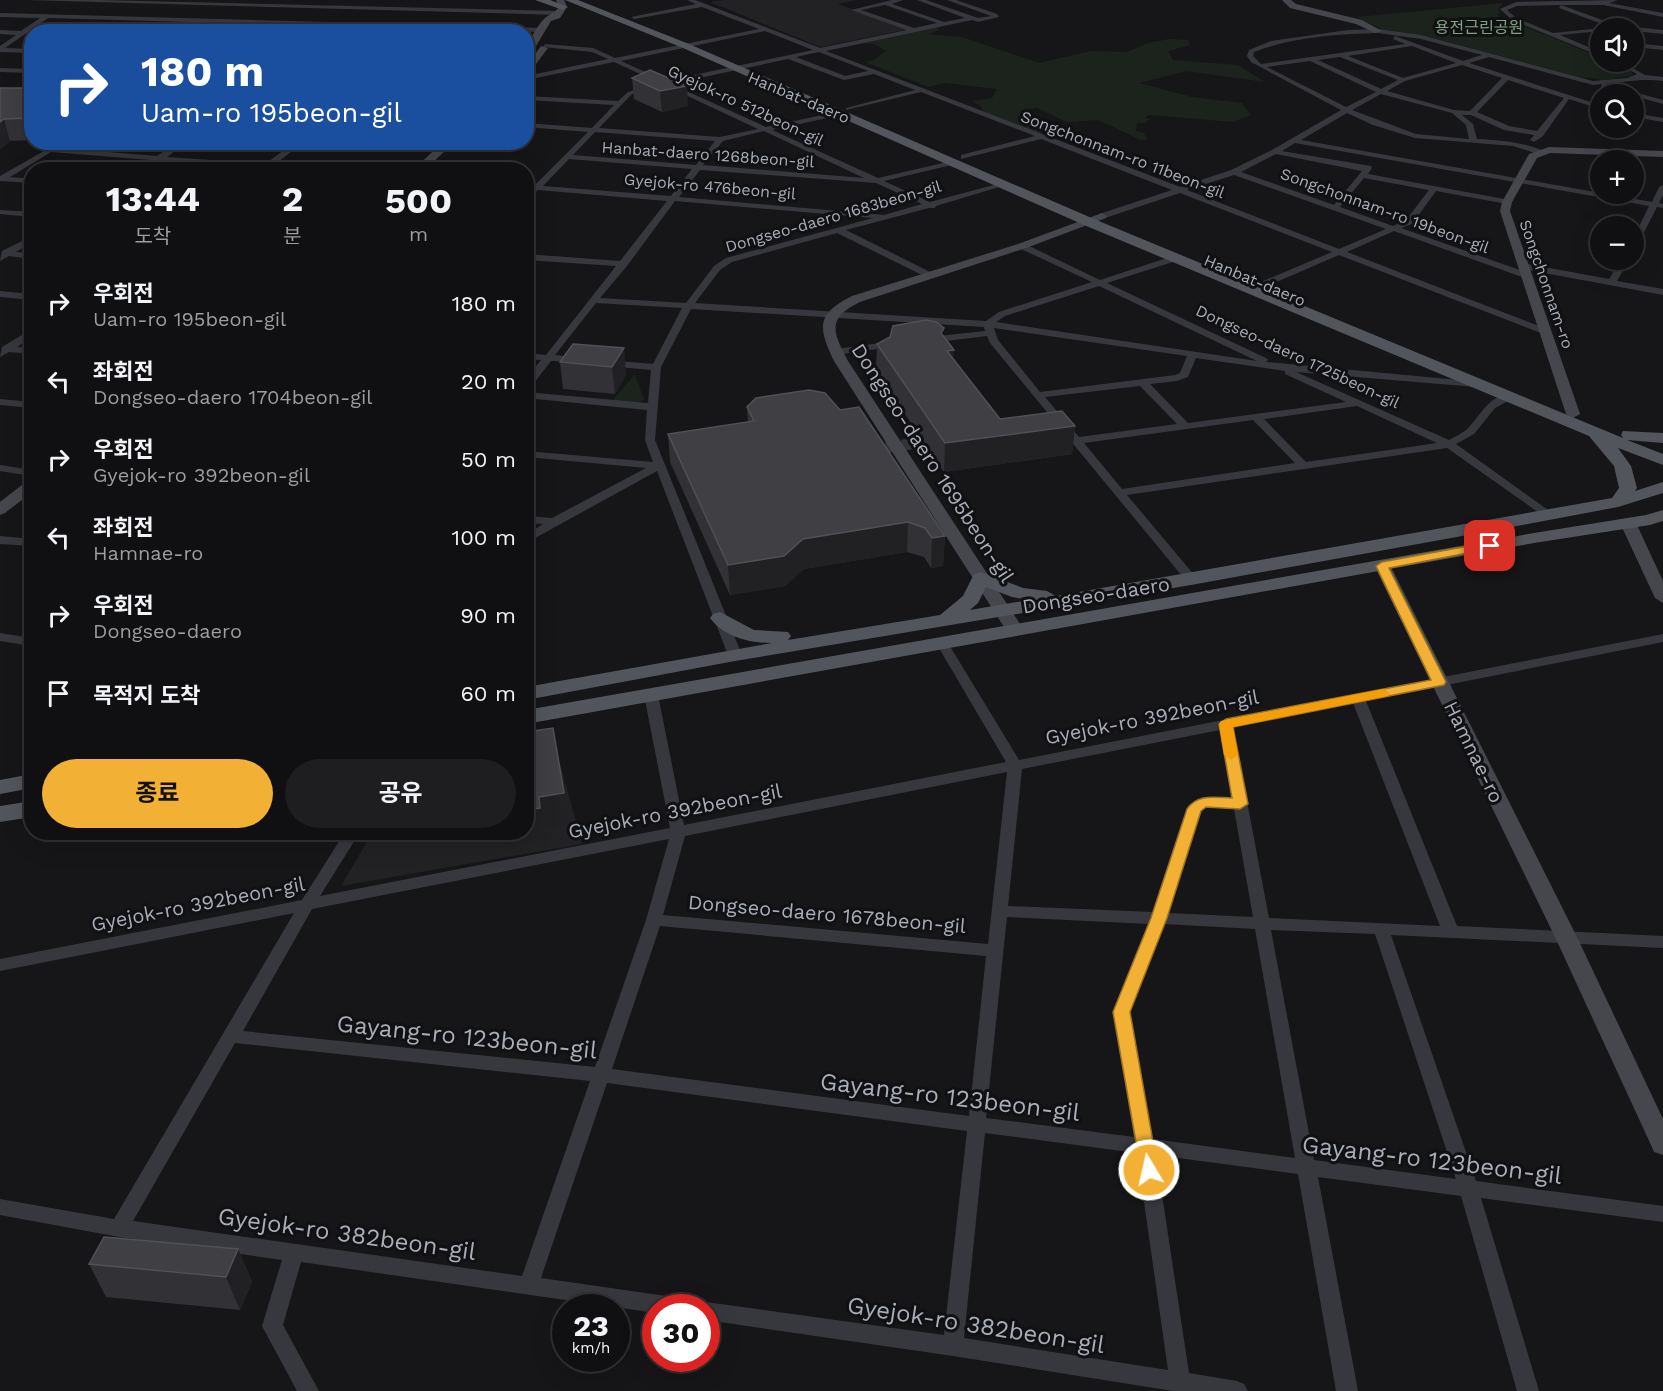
<!DOCTYPE html>
<html lang="ko">
<head>
<meta charset="utf-8">
<style>
  :root { --surface:#101012; --page:#1e1e20; --text:#f1f3f6; --muted:#9c9d9f; --line:#303032; --accent:#f2b134 }
  body { margin:0; font-family:"Work Sans","Noto Sans KR",sans-serif; background:var(--page); color:var(--text); height:100vh; display:flex; flex-direction:column; font-size:22px; white-space:nowrap }
  * { box-sizing:border-box; margin:0 }
  p { font-size:20px; color:var(--muted) }
  .icon { flex:none; width:33px; height:33px; fill:none; stroke:currentColor; stroke-width:2; stroke-linecap:round; stroke-linejoin:round }
  .map { position:relative; flex:1; overflow:hidden }
  .details { position:absolute; left:24px; top:162px; width:510px; height:678px; display:flex; flex-direction:column; background:var(--surface); border-radius:24px; box-shadow:0 6px 24px #0002,0 0 0 2px var(--line) }
  .details>* { flex:none }
  .guide { position:absolute; left:24px; top:24px; width:510px; height:126px; border-radius:24px; box-shadow:0 6px 24px #0002,0 0 0 2px var(--line); background:#1a4fa0; color:#fff; overflow:hidden }
  .fabs { position:absolute; left:1590px; top:18px; display:grid; gap:12px }
  .fabs a { display:grid; place-items:center; width:54px; height:54px; border-radius:50%; background:var(--surface); box-shadow:0 6px 24px #0002,0 0 0 2px var(--line); font-size:30px }
  .speed { position:absolute; left:552px; top:1294px; display:flex; gap:12px; font-size:30px; font-weight:700; text-align:center }
  .speed>* { display:grid; place-content:center; width:78px; height:78px; border-radius:50%; background:var(--surface); box-shadow:0 6px 24px #0002,0 0 0 2px var(--line); line-height:1 }
  .speed small { font-size:15px; font-weight:400 }
  .speed .limit { border:9px solid #d22; background:#fff; color:#111 }
  .pin { position:absolute; display:grid; place-items:center; width:51px; height:51px; color:#fff; margin:-26px; border-radius:12px; box-shadow:0 3px 9px #0006 }
  .me { position:absolute; width:66px; margin:-33px; rotate:351deg; stroke-linejoin:round; filter:drop-shadow(0 0 4px #0008) }
  .turn { display:flex; align-items:center; gap:21px; height:126px; padding:0 18px; font-size:27px }
  .turn .icon { width:78px; height:78px; stroke-width:2.5 }
  .turn b { display:block; font-size:42px; line-height:51px }
  .eta { display:flex; justify-content:space-evenly; align-items:center; height:102px; text-align:center }
  .eta b { font-size:36px; font-weight:700; line-height:42px }
  .button { display:flex; gap:12px; margin-top:auto; padding:12px 18px }
  .button a { flex:1; height:69px; border-radius:36px; background:var(--accent); color:#111; font-size:24px; font-weight:700; line-height:69px; text-align:center }
  .button a+a { background:var(--page); color:var(--text) }
  ul { padding:0; list-style:none }
  li { display:flex; align-items:center; gap:18px; height:78px; padding:0 18px }
  li div { flex:1 }
  li b { display:block; font-size:22px }
  li em { font-style:normal }
  .map>svg:first-child { display:block }
  .built { fill:#222225 }
  .green { fill:#1c231d }
  .lines { fill:none; stroke-linecap:round; stroke-linejoin:round }
  .street-tunnel { stroke:#333438; stroke-width:11; stroke-dasharray:11 5; stroke-linecap:butt }
  .street { fill:#37383d; fill-rule:evenodd }
  .secondary { fill:#45474d; fill-rule:evenodd }
  .primary { fill:#53555c; fill-rule:evenodd }
  .wall { fill:#323236 }
  .shaded-wall { fill:#212124 }
  .building { fill:#3f3f44; stroke:#4f5156; stroke-width:1.5 }
  .route { fill:#f2b134; stroke:#9d7322; stroke-width:1.5 }
  .slow { fill:#f59e0b }
  .labels { text-anchor:middle; stroke-width:6; stroke-linejoin:round; paint-order:stroke }
  .far-park-label { font-size:16px; fill:#7fa381; stroke:#111113 }
  .far-street-label { font-size:16px; fill:#a8adb8; stroke:#111113 }
  .street-label { font-size:20px; fill:#a8adb8; stroke:#111113 }
  .near-street-label { font-size:24px; fill:#a8adb8; stroke:#111113 }
</style>
</head>
<body>
<div class="map">
<svg width="1663" height="1391" viewBox="0 0 1663 1391">
  <rect width="100%" height="100%" fill="#161618"/>
  <g class="built">
    <path d="M724 0H856L838 4 909 29 820 47 710 2Z"/>
    <path d="M553 737 582 844 341 886 372 833 526 832Z"/>
  </g>
  <g class="green">
    <path d="M1503 3 1498 9 1500 13 1497 14 1501 17 1600 57V62C1612 62 1626 64 1633 74L1631 76 1603 80 1579 77 1430 37 1381 29 1357 17Z"/>
    <path d="M935 27 940 30 928 34 962 37 1039 63 1091 51 1127 52 1148 43 1169 39 1188 40 1190 45 1168 51 1173 60 1238 65 1265 82 1186 71 1139 83 1192 97 1242 103 1251 115 1233 122 1149 115 1145 118 1149 119 1145 123H1137L1136 131 1144 133 1147 140H1141L1098 120 1067 122 1037 108 1022 110 1019 119 1048 131 1037 134 983 112 981 106 972 101 992 98 997 89 945 83 929 87 865 62 874 60 886 51 874 44 863 43Z"/>
    <path d="M635 374 644 400 635 404 612 401Z"/>
  </g>
  <g class="lines">
    <path class="street-tunnel" d="M870 450 924 442"/>
    <g class="street">
      <path d="M26 0H101L560 11 563 13 560 15Z"/>
      <path d="M687 0H695L820 48 907 30 851 10 892 0H903L892 4 944 22 965 18 917 0H926L978 18 991 16 947 0H956L997 14 999 17 978 22 972 20 826 51 1180 187 1231 170 1272 150 1341 110 1251 62 1247 56 1249 50 1271 41 1348 30 1378 29 1421 35 1593 81 1627 78 1637 74 1615 62H1622L1645 75 1663 77V81C1640 78 1626 82 1604 84L1663 100V104L1601 87 1602 84 1593 85 1489 57 1469 63 1600 105V109L1569 99 1543 136 1534 142 1530 140 1534 135 1504 130 1471 115H1462L1473 124 1477 139C1500 140 1522 142 1544 151L1545 153 1541 155 1513 146 1415 138 1373 125 1347 113 1301 140 1652 202 1659 187 1663 185V195L1659 203 1663 204V208L1657 207 1638 244 1634 247V237L1649 206 1295 143 1282 151 1371 166 1372 168 1368 174 1510 200 1511 202 1507 204 1436 191 1412 224 1401 228 1528 273V277H1522L1394 231 1347 252 1549 330V334L1546 335 1339 255 1267 286H1261V282L1332 252 1180 193 1105 218H1099V214L1172 190 1041 139 961 159V155L1035 136 921 92 846 110V108L915 90 874 74 844 80 788 59 671 84 766 127 841 111V115L772 130 878 178 956 160V164L884 181 930 202 1005 182 1009 184 936 206 935 208H929L846 230 934 274V278H928L837 233 732 262 720 270 695 303 986 321 999 312 1092 282 1019 248V244H1025L1100 280 1176 255 1180 258 1179 260 1107 283 1266 358 1268 360 1266 362 1480 382 1481 384 1476 387 1296 372 1449 440C1454 437 1461 434 1466 430 1480 418 1489 392 1512 395V399L1495 408 1474 434 1456 444 1555 515 1553 517H1545L1447 448 1127 495 1195 576 1197 579 1195 582H1187L990 343 987 336 929 343 924 340 929 337 985 331 984 327 691 309 661 367 655 440 742 655 740 658H730L728 655 657 471 526 543V535L543 524 526 523V516L552 518 646 468 526 457V451L653 462 645 440 647 410 526 398V392L648 403 651 370 607 366 602 363 607 360 653 364 682 308 596 303 555 355 582 358V362L551 361 530 388 526 389V379L541 360 526 359V353L546 355 616 266 526 260V254L620 261 667 201 538 190 526 200V193L530 189 529 185H535L588 132 526 127V123L592 128 614 105 526 100V96L618 101 628 92 658 82 614 62 526 80V76L608 59 592 52 543 47 545 44 593 48 615 58 759 29 702 7 634 19 631 17 696 4ZM885 5 937 23 914 28 861 10ZM765 31 813 50 665 81 621 61ZM1378 33 1421 39 1482 55 1463 61 1395 36 1393 39 1405 44 1261 64 1253 56 1254 52C1292 37 1337 34 1378 33ZM1412 46 1456 63 1403 78 1348 56ZM819 52 868 71 845 76 796 57ZM1340 57 1398 80 1381 89 1318 60ZM1310 61 1376 92 1346 107 1267 67ZM1462 65 1502 78 1470 111 1454 110 1387 91 1405 81ZM1508 80 1564 98 1537 131 1509 126 1477 112ZM664 85 758 129 720 137 599 128 632 94ZM1381 94 1452 113 1466 125 1469 139 1416 134 1352 110ZM764 131 864 178 703 165 723 141ZM595 132 715 141 696 165 573 155ZM1276 154 1362 171 1334 205 1241 172ZM569 159 692 169 671 196 543 186ZM700 170 876 183 922 204 884 215 679 197ZM1234 175 1386 229 1339 249 1187 190ZM1364 178 1429 190 1406 220 1393 226 1340 207ZM675 201 873 218 726 258 714 266 686 303 600 298 627 266ZM1099 286 1257 361 996 322 1005 316ZM994 328 1187 356 1180 373 1175 375 1040 392 998 340ZM1196 358 1285 371V374L1346 402 1188 423 1150 384 1177 381 1188 377ZM1140 386 1177 424 1079 437 1045 397ZM1357 406 1437 443 1306 462 1264 419ZM1253 420 1295 463 1122 489 1084 443Z"/>
      <path d="M1618 0 1609 3 1663 13V17L1603 5H1561L1616 25 1631 28H1613L1559 8 1561 5 1517 6 1507 10 1516 18 1553 33 1602 28 1600 31 1560 35 1600 52V56L1512 20 1500 9 1516 2Z"/>
      <path d="M0 13 542 28 545 30 542 32 48 18 5 48 32 49V53L0 52V46L16 35 0 34V30L21 31 40 18 0 17Z"/>
      <path d="M1634 27 1663 30V34L1634 31 1631 28Z"/>
      <path d="M1634 43 1663 46V50L1634 47Z"/>
      <path d="M0 68 32 69V73L0 72Z"/>
      <path d="M1634 113 1663 118V122L1634 117Z"/>
      <path d="M178 142H187L167 157 265 164 295 142H304L274 165 313 170 266 169 160 161 147 170H137L151 160 51 152 10 177 32 179V183L0 181V176L58 143 62 145 58 148 157 156Z"/>
      <path d="M364 142 442 146 446 148 442 150Z"/>
      <path d="M0 210 32 212V217L0 214Z"/>
      <path d="M32 236V242L16 252 32 253V259L9 256 0 261 2 251Z"/>
      <path d="M1621 260H1629L1617 281 1663 289V295L1522 269 1518 266 1522 263 1609 279Z"/>
      <path d="M0 291 32 294V300L0 297Z"/>
      <path d="M32 329V337L17 347 32 348V354L9 352 0 357 2 347Z"/>
      <path d="M895 341 898 342V346L836 355 831 352 836 349Z"/>
      <path d="M0 399 32 402V408L0 405Z"/>
      <path d="M0 465 32 470V476L0 471Z"/>
      <path d="M0 536 32 539V546L0 544Z"/>
      <path d="M0 633 32 638V646L0 641Z"/>
      <path d="M1663 634V642L1366 701 1457 926 1663 936V948L1391 935 1476 1181 1663 1206V1222L1481 1198 1539 1391H1517L1461 1196 1318 1177 1358 1391H1336L1298 1174 1156 1155 1189 1373 1237 1381 1244 1384 1248 1391H1173L953 1356 706 1320V1308H697L699 1304 706 1302 944 1335 967 1131 607 1083 541 1278 687 1299 694 1301 697 1308H656V1313L301 1262 283 1325 319 1391H297L262 1326 282 1260 119 1237 0 1215V1199L114 1219 294 913 0 971V959L302 900 345 832H360L320 896 670 828 644 695 646 692 651 691 658 695 684 825 1006 762 936 643 942 639 948 643 1019 760ZM1353 703 1440 926 1269 918 1233 727ZM1220 730 1232 799 1203 797 1189 805 1153 912 1008 906 1022 769ZM1007 772 988 944 663 915 685 836ZM1206 807 1234 809 1253 917 1169 913 1201 811ZM669 839 646 920 595 1067 243 1031 312 909ZM1007 917 1149 924 1113 1012 1134 1137 986 1118ZM1164 924 1255 929 1295 1158 1153 1139 1129 1012ZM660 926 986 956 969 1116 612 1069ZM1271 930 1375 934 1456 1179 1314 1160ZM235 1043 590 1081 522 1276 133 1221ZM985 1133 1137 1153 1168 1370 964 1338Z"/>
    </g>
    <g class="secondary">
      <path d="M556 0H564L567 7 560 18 551 21 530 56 526 58C526 46 535 28 544 19 549 14 554 14 559 7Z"/>
      <path d="M1282 0H1291L1296 4 1362 20 1382 31 1375 33 1356 24 1290 8Z"/>
      <path d="M541 46 548 48 526 77V67Z"/>
      <path d="M443 142H454L425 170H413Z"/>
      <path d="M1549 147 1663 151V157L1550 153 1537 158 1512 202 1510 211 1580 414 1573 418 1566 414 1500 211 1502 202 1529 154Z"/>
      <path d="M1102 213 1107 216 1106 218 1026 248 860 302C827 318 832 331 848 361L1024 630 1021 634H1009L1006 630 834 361C818 328 816 314 852 296L1018 244Z"/>
      <path d="M32 480V492L5 513 0 515V502L27 481Z"/>
      <path d="M1628 518 1636 523 1663 581V603L1655 598 1620 523Z"/>
      <path d="M1382 560 1390 565 1577 937 1663 1119V1155L1654 1152 1651 1145 1555 937 1374 565Z"/>
    </g>
    <g class="primary">
      <path d="M535 0H550L568 7 563 10Z"/>
      <path d="M565 0H578L689 44 1094 219 1623 438 1621 435 1623 431 1663 433V443L1627 440 1663 454V465L1618 448 1631 466 1637 488 1635 491 1663 482V493L1618 507 1512 527 1191 585 735 661 526 700V687L772 643C750 643 724 637 710 618L713 614 720 612 754 630 788 632 791 636 788 640 940 615 963 596 974 574 981 572 1023 588 1047 591 1056 596 1612 498 1619 488 1614 466 1589 436 1084 225 683 48ZM986 587 1012 597 1029 600 970 610 978 603Z"/>
      <path d="M1663 510V521L1650 525 1534 543 526 724V710L1534 533 1646 515Z"/>
      <path d="M32 774V788L0 794V780Z"/>
      <path d="M32 801V817L0 822V806Z"/>
    </g>
  </g>
  <g class="wall">
    <path d="M650 70 688 106 662 112 634 99 632 78Z"/>
    <path d="M0 88H32V140L10 141 0 149Z"/>
    <path d="M944 336 954 360 1000 419 1075 426 1072 454 944 472 876 371 877 344Z"/>
    <path d="M573 344 626 375 615 394 563 389 560 362Z"/>
    <path d="M747 407 945 536 943 566 931 568 924 557 907 552 804 569 785 586 730 595 670 462 668 434 748 422Z"/>
    <path d="M238 1249 252 1282 240 1310 106 1297 89 1264Z"/>
  </g>
  <g class="shaded-wall">
    <path d="M687 86 688 106 662 112 660 91Z"/>
    <path d="M4 119 10 141 0 149V122Z"/>
    <path d="M624 348 626 375 615 394 612 367Z"/>
    <path d="M954 350 953 377 947 351Z"/>
    <path d="M1075 426 1072 454 944 472 945 443Z"/>
    <path d="M908 522 907 552 804 569 785 586 730 595 728 565 803 539Z"/>
    <path d="M945 536 943 566 931 568 932 538Z"/>
    <path d="M564 793 569 825 544 829 545 840 503 847 501 835 477 838 476 832H526V810L539 797Z"/>
    <path d="M238 1249 252 1282 240 1310 226 1277Z"/>
  </g>
  <g class="building">
    <path d="M650 70 687 86 660 91 632 78Z"/>
    <path d="M0 88H32V118L4 119 0 122Z"/>
    <path d="M926 320 936 322 944 328 941 333 954 350 947 351 1000 419 1062 411 1075 426 945 443 877 344 890 337 893 326Z"/>
    <path d="M573 344 624 348 612 367 560 362Z"/>
    <path d="M809 390 825 393 840 410 859 407 945 536 932 538 925 528 908 522 803 539 784 556 728 565 668 434 754 421 747 407 756 398Z"/>
    <path d="M553 728 564 793 539 797 540 808 526 810V732Z"/>
    <path d="M104 1237 238 1249 226 1277 89 1264Z"/>
  </g>
  <path class="route" d="M1490 542 1494 543V548L1389 568 1446 682 1444 685 1233 727 1248 804 1240 809 1206 807 1201 811 1167 918 1130 1012 1158 1170 1155 1176 1149 1178 1142 1176 1113 1012 1151 918 1187 809C1198 793 1215 798 1232 798L1219 724 1226 719 1431 680 1376 566 1382 562Z"/>
  <path class="slow" d="M1383 689 1390 693 1388 696 1233 727 1238 755 1231 760 1224 755 1219 724 1221 721Z"/>
  <g class="labels">
    <g class="far-park-label">
      <text x="1479" y="33">용전근린공원</text>
    </g>
    <g class="far-street-label">
      <text transform="translate(799 97) rotate(23)" y="6">Hanbat-daero</text>
      <text transform="translate(746 105) rotate(25)" y="6">Gyejok-ro 512beon-gil</text>
      <text transform="translate(708 154) rotate(4)" y="6">Hanbat-daero 1268beon-gil</text>
      <text transform="translate(1123 154) rotate(21)" y="6">Songchonnam-ro 11beon-gil</text>
      <text transform="translate(710 186) rotate(5)" y="6">Gyejok-ro 476beon-gil</text>
      <text transform="translate(1385 210) rotate(20)" y="6">Songchonnam-ro 19beon-gil</text>
      <text transform="translate(833 216) rotate(-16)" y="6">Dongseo-daero 1683beon-gil</text>
      <text transform="translate(1255 280) rotate(23)" y="6">Hanbat-daero</text>
      <text transform="translate(1547 284) rotate(71)" y="6">Songchonnam-ro</text>
      <text transform="translate(1298 356) rotate(25)" y="6">Dongseo-daero 1725beon-gil</text>
    </g>
    <g class="street-label">
      <text transform="translate(933 463) rotate(57)" y="7">Dongseo-daero 1695beon-gil</text>
      <text transform="translate(1096 595) rotate(-9)" y="7">Dongseo-daero</text>
      <text transform="translate(1152 717) rotate(-11)" y="7">Gyejok-ro 392beon-gil</text>
      <text transform="translate(1474 752) rotate(64)" y="7">Hamnae-ro</text>
      <text transform="translate(675 811) rotate(-11)" y="7">Gyejok-ro 392beon-gil</text>
      <text transform="translate(198 904) rotate(-11)" y="7">Gyejok-ro 392beon-gil</text>
      <text transform="translate(827 914) rotate(5)" y="7">Dongseo-daero 1678beon-gil</text>
    </g>
    <g class="near-street-label">
      <text transform="translate(467 1037) rotate(6)" y="8">Gayang-ro 123beon-gil</text>
      <text transform="translate(950 1097) rotate(7)" y="8">Gayang-ro 123beon-gil</text>
      <text transform="translate(1432 1160) rotate(7)" y="8">Gayang-ro 123beon-gil</text>
      <text transform="translate(347 1234) rotate(8)" y="8">Gyejok-ro 382beon-gil</text>
      <text transform="translate(976 1325) rotate(9)" y="8">Gyejok-ro 382beon-gil</text>
    </g>
  </g>
</svg>
<div class="fabs">
<a><svg class="icon" aria-label="sound" viewBox="0 0 24 24"><path d="M4 9h4l5-4v14l-5-4H4zM17 9q2 3 0 6"/></svg></a>
<a><svg class="icon" aria-label="search" viewBox="0 0 24 24"><circle cx="10" cy="10" r="6"/><path d="M15 15l6 6"/></svg></a>
<a>+</a>
<a>−</a>
</div>
<div class="speed"><div>23<small>km/h</small></div><div class="limit">30</div></div>
<div class="pin" style="left:1490px;top:546px;background:#d93025"><svg class="icon" aria-label="arrive" viewBox="0 0 24 24"><path d="M6 21V4h12l-3 4 3 4H6"/></svg></div>
<svg class="me" style="left:1149px;top:1170px" viewBox="-20 -20 40 40"><circle r="17" fill="#f2b134" stroke="#fff" stroke-width="3"/><path d="M0-11L8 9 0 5-8 9z" fill="#fff"/></svg>
<div class="guide">
<div class="turn"><svg class="icon" aria-label="right" viewBox="0 0 24 24"><path d="M7 20v-9h11M14 6l5 5-5 5"/></svg><div><b>180 m</b>Uam-ro 195beon-gil</div></div>
</div>
<section class="details">
<div class="eta">
<div><b>13:44</b><p>도착</p></div>
<div><b>2</b><p>분</p></div>
<div><b>500</b><p>m</p></div>
</div>
<ul>
<li><svg class="icon" aria-label="right" viewBox="0 0 24 24"><path d="M7 20v-9h11M14 6l5 5-5 5"/></svg><div><b>우회전</b><p>Uam-ro 195beon-gil</p></div><em>180 m</em></li>
<li><svg class="icon" aria-label="left" viewBox="0 0 24 24"><path d="M17 20v-9H6M10 6l-5 5 5 5"/></svg><div><b>좌회전</b><p>Dongseo-daero 1704beon-gil</p></div><em>20 m</em></li>
<li><svg class="icon" aria-label="right" viewBox="0 0 24 24"><path d="M7 20v-9h11M14 6l5 5-5 5"/></svg><div><b>우회전</b><p>Gyejok-ro 392beon-gil</p></div><em>50 m</em></li>
<li><svg class="icon" aria-label="left" viewBox="0 0 24 24"><path d="M17 20v-9H6M10 6l-5 5 5 5"/></svg><div><b>좌회전</b><p>Hamnae-ro</p></div><em>100 m</em></li>
<li><svg class="icon" aria-label="right" viewBox="0 0 24 24"><path d="M7 20v-9h11M14 6l5 5-5 5"/></svg><div><b>우회전</b><p>Dongseo-daero</p></div><em>90 m</em></li>
<li><svg class="icon" aria-label="arrive" viewBox="0 0 24 24"><path d="M6 21V4h12l-3 4 3 4H6"/></svg><div><b>목적지 도착</b></div><em>60 m</em></li>
</ul>
<div class="button"><a>종료</a><a>공유</a></div>
</section>
</div>
</body>
</html>
